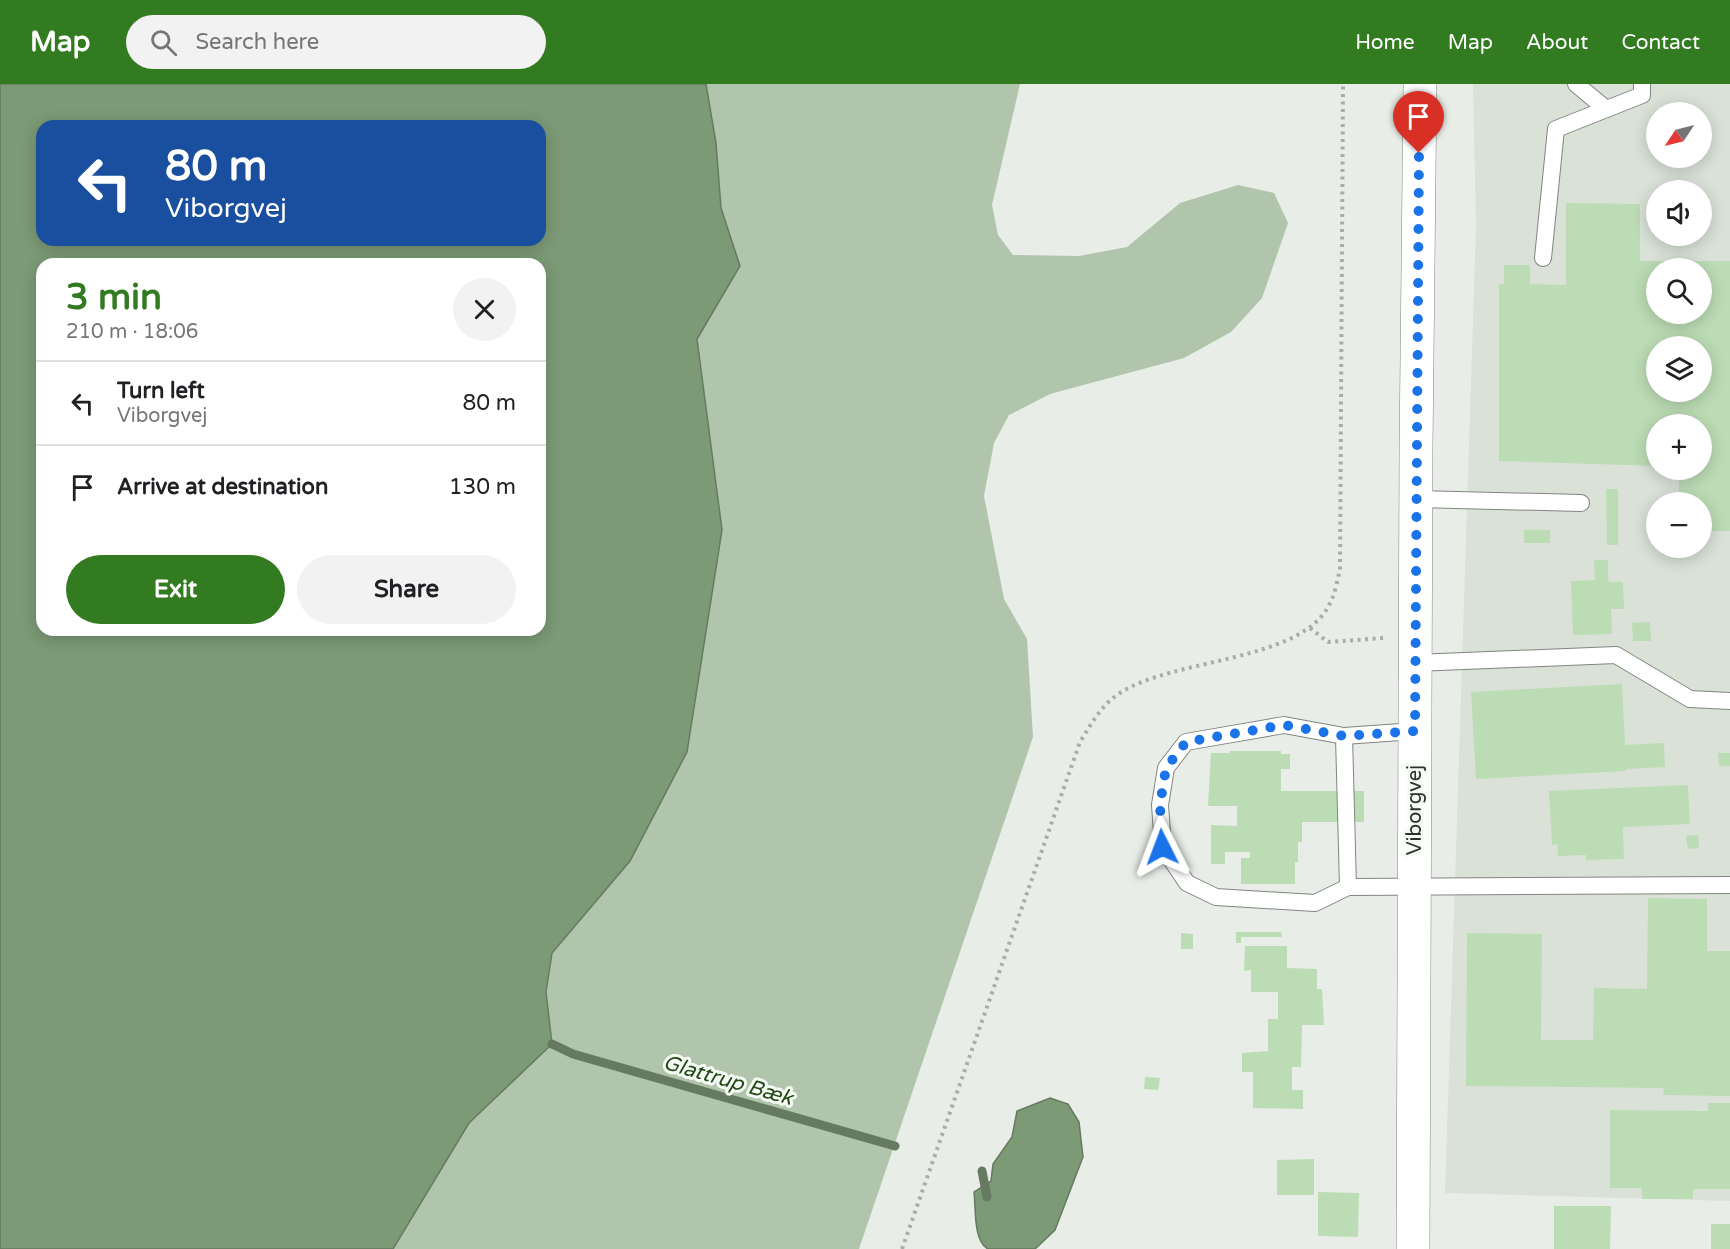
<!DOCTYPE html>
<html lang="en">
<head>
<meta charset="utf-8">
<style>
  :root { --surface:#fff; --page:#f2f2f2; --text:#202124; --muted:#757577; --line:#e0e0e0; --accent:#327b21 }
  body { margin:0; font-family:"Varela Round",sans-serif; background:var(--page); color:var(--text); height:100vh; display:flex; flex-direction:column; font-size:22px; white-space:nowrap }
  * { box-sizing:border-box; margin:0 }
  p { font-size:20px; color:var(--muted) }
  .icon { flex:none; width:33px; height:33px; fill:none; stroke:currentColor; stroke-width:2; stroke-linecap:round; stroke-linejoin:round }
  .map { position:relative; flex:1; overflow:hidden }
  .drawer { position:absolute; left:36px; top:174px; width:510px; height:378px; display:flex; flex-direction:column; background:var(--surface); border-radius:18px; box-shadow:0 3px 15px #0003 }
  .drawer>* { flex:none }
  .hud { position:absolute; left:36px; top:36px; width:510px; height:126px; border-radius:18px; box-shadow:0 3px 15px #0003; background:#1a4fa0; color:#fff; overflow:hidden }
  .needle { width:39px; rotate:235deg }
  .controls { position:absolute; left:1646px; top:18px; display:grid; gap:12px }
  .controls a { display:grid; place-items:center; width:66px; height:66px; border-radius:50%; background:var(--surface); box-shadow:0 3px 15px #0003; font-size:30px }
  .pin { position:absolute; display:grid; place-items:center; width:51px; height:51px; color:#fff; margin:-62px -26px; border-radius:50% 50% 50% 0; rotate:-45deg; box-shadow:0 0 6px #0007 }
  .pin .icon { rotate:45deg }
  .me { position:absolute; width:66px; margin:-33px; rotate:357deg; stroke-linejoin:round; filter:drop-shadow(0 0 4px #0008) }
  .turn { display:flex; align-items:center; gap:21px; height:126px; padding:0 30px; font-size:27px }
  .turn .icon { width:78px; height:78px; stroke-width:2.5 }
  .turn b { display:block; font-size:42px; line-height:51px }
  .round { display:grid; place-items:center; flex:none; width:63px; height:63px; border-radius:32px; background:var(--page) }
  .overview { display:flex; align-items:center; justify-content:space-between; height:102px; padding:0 30px }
  h1 { font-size:36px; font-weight:700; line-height:45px; color:var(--accent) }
  .primary-button { display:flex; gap:12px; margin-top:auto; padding:12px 30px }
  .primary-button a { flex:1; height:69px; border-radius:36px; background:var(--accent); color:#fff; font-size:24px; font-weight:700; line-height:69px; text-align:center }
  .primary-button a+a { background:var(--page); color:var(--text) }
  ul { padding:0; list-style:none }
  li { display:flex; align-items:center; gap:18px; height:84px; padding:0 30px; border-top:2px solid var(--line) }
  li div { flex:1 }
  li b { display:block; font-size:22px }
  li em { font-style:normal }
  header { display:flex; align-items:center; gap:36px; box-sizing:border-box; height:84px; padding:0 30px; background:var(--accent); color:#fff }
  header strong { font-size:28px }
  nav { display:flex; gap:33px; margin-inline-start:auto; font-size:21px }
  .search { width:420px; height:54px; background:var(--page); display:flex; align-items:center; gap:15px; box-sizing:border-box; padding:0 21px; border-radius:33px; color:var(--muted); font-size:22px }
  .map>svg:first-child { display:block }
  .built { fill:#dae2d8; fill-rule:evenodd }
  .green { fill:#b1c5ad }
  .water { fill:#7c9a76; stroke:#657a61; stroke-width:1.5; fill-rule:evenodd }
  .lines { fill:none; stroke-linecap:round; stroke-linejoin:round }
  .stream { stroke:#657a61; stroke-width:9 }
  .building { fill:#bcdcb5; fill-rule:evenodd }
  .service-casing { stroke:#818581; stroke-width:18 }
  .tertiary-casing { stroke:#818581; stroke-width:34 }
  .path { stroke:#a9aca8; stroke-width:4; stroke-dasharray:3 4.5; stroke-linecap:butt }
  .service { stroke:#fff; stroke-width:16 }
  .tertiary { stroke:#fff; stroke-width:33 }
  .route { stroke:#1a73e8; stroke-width:10; stroke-dasharray:0 18 }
  .labels { text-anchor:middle; stroke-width:6; stroke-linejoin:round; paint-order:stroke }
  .street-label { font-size:20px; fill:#2f312f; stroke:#f6faf5 }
  .water-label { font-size:21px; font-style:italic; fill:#204916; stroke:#f6faf5 }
</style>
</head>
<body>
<header>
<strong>Map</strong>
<div class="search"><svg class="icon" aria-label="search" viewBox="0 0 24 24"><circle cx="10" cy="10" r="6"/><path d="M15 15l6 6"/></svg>Search here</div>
<nav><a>Home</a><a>Map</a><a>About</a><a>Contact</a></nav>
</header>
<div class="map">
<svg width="1730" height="1165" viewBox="0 0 1730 1165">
  <rect width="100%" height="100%" fill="#e9ede8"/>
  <path class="built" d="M1473 0H1730V1117L1445 1109 1476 142ZM1656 28H1701V74H1656ZM1656 106H1701V152H1656ZM1656 184H1701V230H1656ZM1656 262H1701V308H1656ZM1656 340H1701V386H1656ZM1656 418H1701V464H1656Z"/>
  <path class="green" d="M706 0H1020L992 121 998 151 1013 171 1079 172 1127 163 1180 119 1238 101 1274 109 1288 139 1262 214 1231 248 1184 274 1050 310 1009 331 994 359 984 412 1004 515 1027 555 1033 653 859 1165H393L469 1039 552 960 546 908 552 869 630 777 722 447 697 255 740 182 721 124 716 59Z"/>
  <g class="water">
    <path d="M0 0H706L716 59 721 124 740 182 697 255 722 446 687 668 630 777 552 869 546 908 552 960 469 1039 393 1165H0ZM42 42H540V156H42ZM42 180H540V546H42Z"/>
    <path d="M1050 1014 1068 1020 1079 1038 1083 1073 1055 1146 1035 1165H988C973 1157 976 1124 974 1108L991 1097 993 1080 1012 1053 1017 1027Z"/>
  </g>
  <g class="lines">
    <g class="stream">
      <path d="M552 960 573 970 895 1062"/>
      <path d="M982 1087 987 1113"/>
    </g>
  </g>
  <g class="building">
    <path d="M1566 119 1640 120V177H1730V447H1701V418H1679V386H1701V340H1656V382L1499 377V200H1504V181H1530V200L1566 201ZM1656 184H1701V230H1656ZM1656 262H1701V308H1656Z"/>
    <path d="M1606 405H1618V461H1607Z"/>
    <rect x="1524" y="446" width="26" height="13"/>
    <path d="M1594 476H1608V496L1610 498H1623L1624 525H1611L1612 550 1573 551 1571 497 1595 496Z"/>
    <path d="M1650 538 1651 557H1633L1632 539Z"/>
    <path d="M1622 600 1625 661 1664 659 1665 683 1626 685V687L1476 695 1471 608Z"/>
    <path d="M1230 667H1281V670H1290V685H1281V707H1364V738H1302V758H1298V778H1295V800H1241V774H1250V768H1225V780H1211V741L1237 742V722H1208L1211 669H1230Z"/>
    <path d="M1718 669H1730V682H1719Z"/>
    <path d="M1688 701 1690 740 1623 743 1624 775 1586 776V771L1558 772 1557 760 1552 761 1549 707Z"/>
    <path d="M1698 751 1699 764 1688 765 1686 752Z"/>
    <path d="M1648 814 1707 815V867H1730V1012L1663 1011 1664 1004 1466 1002 1467 849 1542 850 1541 956H1593L1594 904 1647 905Z"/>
    <path d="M1236 848H1281L1282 853H1241V859H1236Z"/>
    <path d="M1181 849 1193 850V865H1181Z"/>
    <path d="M1245 862H1287V884L1317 885V905H1322L1324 941H1302L1301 983H1292V1006H1303V1025L1253 1024V988H1242V969L1268 967V935H1278V908H1251V886L1244 887Z"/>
    <path d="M1145 993 1160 994 1158 1006 1144 1005Z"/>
    <path d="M1708 1019H1730V1105H1693V1115H1642V1104H1610V1026L1708 1027Z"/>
    <path d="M1314 1075V1111H1277V1076Z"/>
    <path d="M1318 1108 1359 1109 1358 1153 1318 1152Z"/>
    <path d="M1554 1122H1611L1610 1165H1554Z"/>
    <rect x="1711" y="1140" width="19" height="25"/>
  </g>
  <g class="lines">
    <defs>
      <g id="service">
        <path d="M1576 0 1606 25"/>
        <path d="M1543 174 1556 45 1642 11V0"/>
        <path d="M1416 415 1581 419"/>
        <path d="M1415 579 1616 571 1690 615 1730 617"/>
        <path d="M1415 647 1344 652 1348 803 1730 801"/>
        <path d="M1344 652 1284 641 1186 658 1166 684 1160 721 1163 763 1187 799 1216 813 1315 819 1348 803"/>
      </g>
      <path id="tertiary" d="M1413 1165 1416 365 1420 0"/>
    </defs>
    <use href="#service" class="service-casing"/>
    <use href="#tertiary" class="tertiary-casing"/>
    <g class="path">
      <path d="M1310 544 1328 558 1384 554"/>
      <path d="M902 1165 1080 658C1092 639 1101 621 1120 609 1173 574 1301 578 1329 521 1335 511 1337 497 1340 486L1343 0"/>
    </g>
    <use href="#service" class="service"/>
    <use href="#tertiary" class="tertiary"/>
  </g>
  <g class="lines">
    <path class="route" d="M1162 763 1160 721 1166 684 1186 658 1284 641 1344 652 1415 647 1419 69"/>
  </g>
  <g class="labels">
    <g class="street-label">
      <text transform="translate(1414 726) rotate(-90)" y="7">Viborgvej</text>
    </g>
    <g class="water-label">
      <text transform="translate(728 996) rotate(16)" y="7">Glattrup Bæk</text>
    </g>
  </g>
</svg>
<div class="controls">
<a><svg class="needle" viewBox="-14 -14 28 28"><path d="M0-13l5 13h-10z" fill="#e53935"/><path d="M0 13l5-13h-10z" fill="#757577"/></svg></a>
<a><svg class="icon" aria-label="sound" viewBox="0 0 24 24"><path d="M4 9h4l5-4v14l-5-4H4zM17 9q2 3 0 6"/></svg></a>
<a><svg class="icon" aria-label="search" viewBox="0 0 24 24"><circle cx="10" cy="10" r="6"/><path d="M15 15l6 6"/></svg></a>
<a><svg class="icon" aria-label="layers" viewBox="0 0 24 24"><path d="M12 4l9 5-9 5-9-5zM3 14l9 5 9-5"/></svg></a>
<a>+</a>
<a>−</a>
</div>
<div class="pin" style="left:1419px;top:69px;background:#d93025"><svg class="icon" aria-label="arrive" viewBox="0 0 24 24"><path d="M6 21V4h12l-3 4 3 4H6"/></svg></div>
<svg class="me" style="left:1162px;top:763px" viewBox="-20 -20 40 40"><path d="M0-17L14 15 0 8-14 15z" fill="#1a73e8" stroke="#fff" stroke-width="4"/></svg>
<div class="hud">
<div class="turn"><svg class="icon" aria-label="left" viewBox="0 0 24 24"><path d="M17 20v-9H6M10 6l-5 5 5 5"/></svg><div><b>80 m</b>Viborgvej</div></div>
</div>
<section class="drawer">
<div class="overview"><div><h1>3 min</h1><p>210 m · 18:06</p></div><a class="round"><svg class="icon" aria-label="close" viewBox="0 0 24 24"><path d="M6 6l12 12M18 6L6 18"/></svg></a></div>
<ul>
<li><svg class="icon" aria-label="left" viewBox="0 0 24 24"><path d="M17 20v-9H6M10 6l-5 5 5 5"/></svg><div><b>Turn left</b><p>Viborgvej</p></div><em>80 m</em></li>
<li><svg class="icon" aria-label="arrive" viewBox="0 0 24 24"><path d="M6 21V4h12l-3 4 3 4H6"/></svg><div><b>Arrive at destination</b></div><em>130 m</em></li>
</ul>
<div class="primary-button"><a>Exit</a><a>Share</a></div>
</section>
</div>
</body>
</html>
